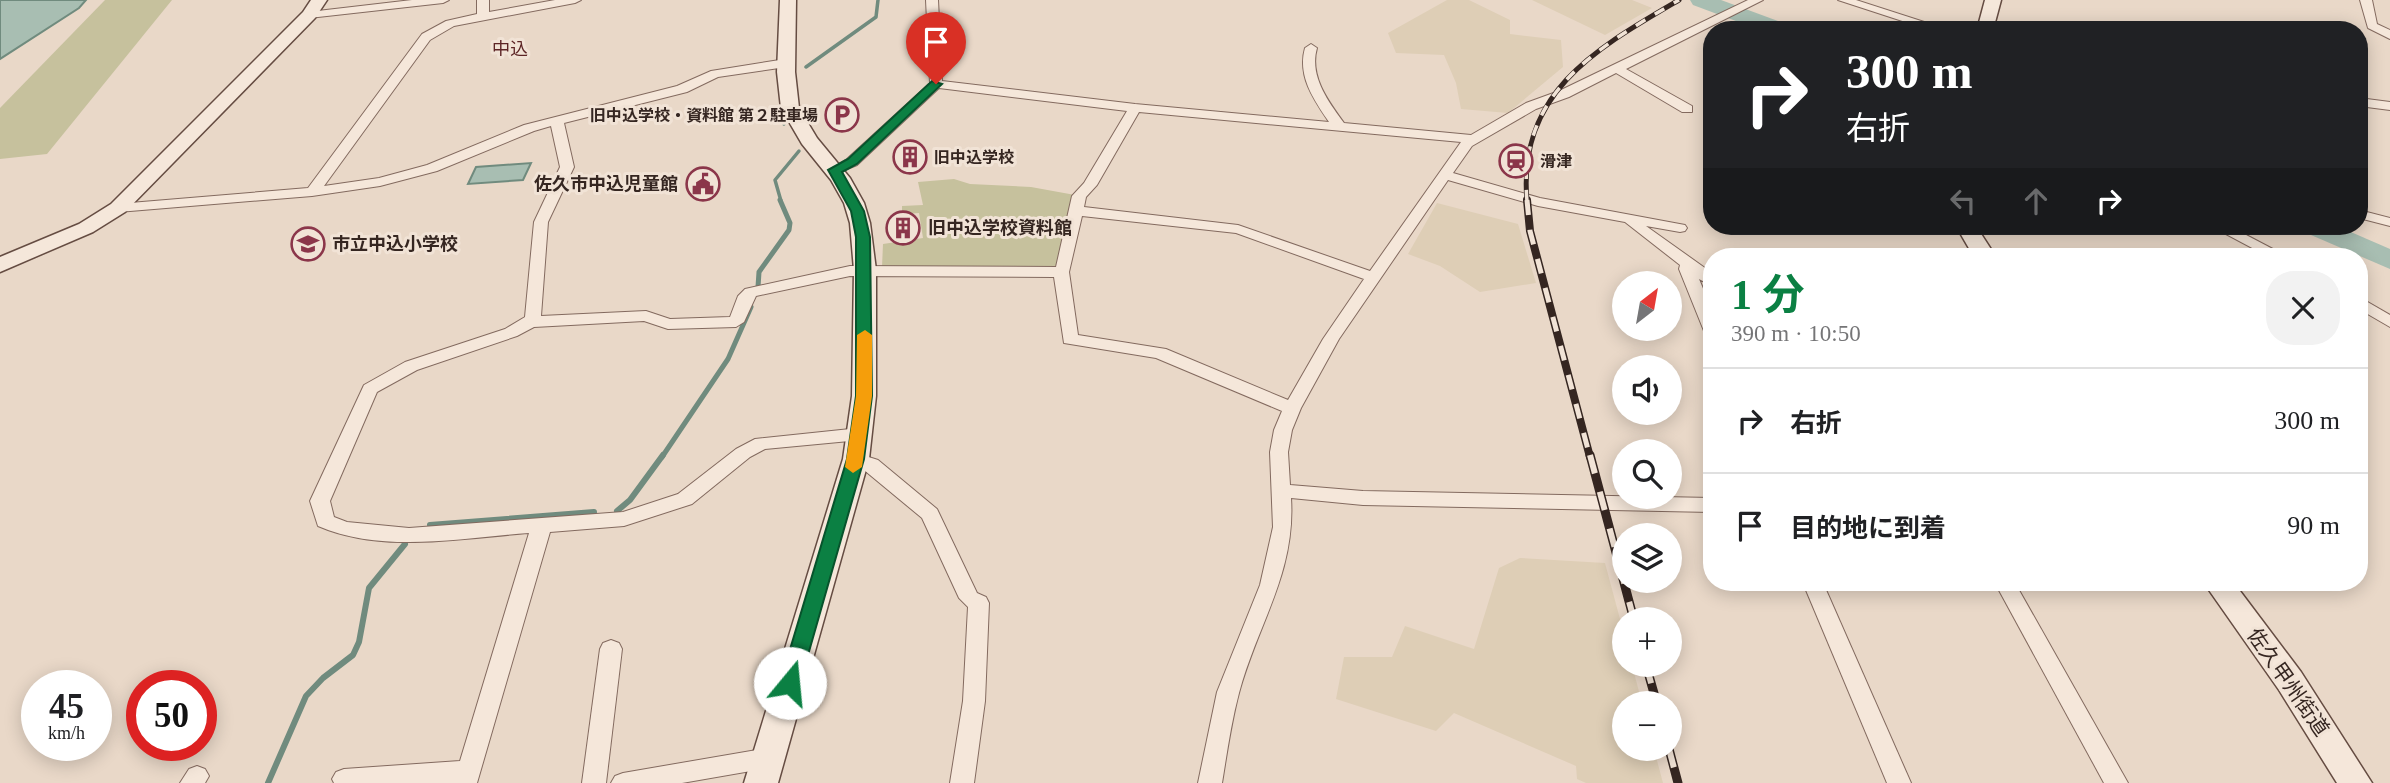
<!DOCTYPE html>
<html lang="ja">
<head>
<meta charset="utf-8">
<style>
  :root { --surface:#fff; --page:#f2f2f2; --text:#202124; --muted:#757577; --line:#e0e0e0; --accent:#0b8043 }
  body { margin:0; font-family:"Times New Roman","Noto Sans JP",serif; background:var(--page); color:var(--text); height:100vh; display:flex; flex-direction:column; font-size:26px; white-space:nowrap }
  * { box-sizing:border-box; margin:0 }
  p { font-size:23px; color:var(--muted) }
  .icon { flex:none; width:38px; height:38px; fill:none; stroke:currentColor; stroke-width:2; stroke-linecap:round; stroke-linejoin:round }
  .map { position:relative; flex:1; overflow:hidden }
  .sheet { position:absolute; left:1703px; top:248px; width:665px; height:343px; display:flex; flex-direction:column; background:var(--surface); border-radius:28px; box-shadow:0 4px 18px #0003 }
  .sheet>* { flex:none }
  .hud { position:absolute; left:1703px; top:21px; width:665px; height:214px; border-radius:28px; box-shadow:0 4px 18px #0003; background:#202124; color:#fff; overflow:hidden }
  .needle { width:46px; rotate:31deg }
  .fabs { position:absolute; left:1612px; top:271px; display:grid; gap:14px }
  .fabs a { display:grid; place-items:center; width:70px; height:70px; border-radius:50%; background:var(--surface); box-shadow:0 4px 18px #0003; font-size:35px }
  .speed { position:absolute; left:21px; top:670px; display:flex; gap:14px; font-size:35px; font-weight:700; text-align:center }
  .speed>* { display:grid; place-content:center; width:91px; height:91px; border-radius:50%; background:var(--surface); box-shadow:0 4px 18px #0003; line-height:1 }
  .speed small { font-size:18px; font-weight:400 }
  .speed .limit { border:10px solid #d22; background:#fff; color:#111 }
  .pin { position:absolute; display:grid; place-items:center; width:60px; height:60px; color:#fff; margin:-72px -30px; border-radius:50% 50% 50% 0; rotate:-45deg; box-shadow:0 0 7px #0007 }
  .pin .icon { rotate:45deg }
  .me { position:absolute; width:77px; margin:-38px; rotate:17deg; stroke-linejoin:round; filter:drop-shadow(0 0 5px #0008) }
  .turn { display:flex; align-items:center; gap:24px; height:147px; padding:0 28px; font-size:32px }
  .turn .icon { width:91px; height:91px; stroke-width:2.5 }
  .turn b { display:block; font-size:49px; line-height:60px }
  .lanes { display:flex; align-items:center; height:66px; padding:0 28px; background:#0003; justify-content:center; gap:35px; direction:ltr }
  .lanes .off { opacity:.35 }
  .round { display:grid; place-items:center; flex:none; width:74px; height:74px; border-radius:28px; background:var(--page) }
  .headline { display:flex; align-items:center; justify-content:space-between; height:119px; padding:0 28px }
  h1 { font-size:42px; font-weight:700; line-height:52px; color:var(--accent) }
  ul { padding:0; list-style:none }
  li { display:flex; align-items:center; gap:21px; height:105px; padding:0 28px; border-top:2px solid var(--line) }
  li div { flex:1 }
  li b { display:block; font-size:26px }
  li em { font-style:normal }
  .map>svg:first-child { display:block }
  .farmland { fill:#deceb6 }
  .green { fill:#c6c19d }
  .water { fill:#a8beb2; stroke:#708b7e; stroke-width:2 }
  .lines { fill:none; stroke-linecap:round; stroke-linejoin:round }
  .stream-far2 { stroke:#708b7e; stroke-width:3.5 }
  .stream-far1 { stroke:#708b7e; stroke-width:5 }
  .stream { stroke:#708b7e; stroke-width:6 }
  .river { fill:#a8beb2; fill-rule:evenodd }
  .street-casing { stroke:#836a5f; stroke-width:2 }
  .secondary-casing { stroke:#654c42; stroke-width:3 }
  .street { fill:#f5e7da; fill-rule:evenodd }
  .secondary { fill:#f5e7da; fill-rule:evenodd }
  .rail-far2-casing { stroke:#352621; stroke-width:5 }
  .rail-far1-casing { stroke:#352621; stroke-width:8 }
  .rail-casing { stroke:#352621; stroke-width:9 }
  .rail-far2 { stroke:#f1e3d6; stroke-width:3.5; stroke-dasharray:11; stroke-linecap:butt }
  .rail-far1 { stroke:#f1e3d6; stroke-width:5; stroke-dasharray:15; stroke-linecap:butt }
  .rail { stroke:#f1e3d6; stroke-width:6; stroke-dasharray:19; stroke-linecap:butt }
  .route { fill:#0b8043; stroke:#07532c; stroke-width:2 }
  .slow { fill:#f59e0b }
  .labels { text-anchor:middle; stroke-width:6; stroke-linejoin:round; paint-order:stroke }
  .far-poi-label { font-size:16px; font-weight:bold; fill:#352621; stroke:#f1e3d6; text-anchor:start }
  .far-quarter-label { font-size:18px; fill:#5d2526; stroke:#f1e3d6 }
  .poi-label { font-size:18px; font-weight:bold; fill:#352621; stroke:#f1e3d6; text-anchor:start }
  .near-street-label { font-size:21px; fill:#352621; stroke:#f1e3d6 }
</style>
</head>
<body>
<div class="map">
<svg width="2390" height="783" viewBox="0 0 2390 783">
  <rect width="100%" height="100%" fill="#e9d8c8"/>
  <g class="farmland">
    <path d="M1447 0H1469L1510 20V34L1561 40 1563 67 1508 113 1461 109 1456 83 1444 55 1396 53 1388 33Z"/>
    <path d="M1532 0H1632L1652 8 1605 35Z"/>
    <path d="M1437 203 1518 224 1536 283 1480 292 1440 266 1408 254Z"/>
    <path d="M1520 558 1605 563 1624 634V665H1632L1642 703 1624 704V749H1654L1663 783H1586L1577 779 1576 766 1454 713 1436 731 1336 699 1344 657H1392L1405 626 1474 649 1499 568Z"/>
  </g>
  <g class="green">
    <path d="M105 0H172L47 154 0 159V108Z"/>
    <path d="M954 179 970 184 1031 187 1075 195 1061 263 1053 267H882L883 244 923 238 919 213 906 214 905 211H902V206L923 205 918 182Z"/>
  </g>
  <g class="water">
    <path d="M0 0H86L79 8 0 59Z"/>
    <path d="M531 163 523 180 468 184 476 167Z"/>
  </g>
  <g class="lines">
    <g class="stream-far2">
      <path d="M806 67 876 17 878 0"/>
      <path d="M779 113 784 124"/>
      <path d="M781 201 775 180 799 151"/>
    </g>
    <g class="stream-far1">
      <path d="M758 287 759 272 789 230 790 223 780 200"/>
      <path d="M662 457 728 359 751 307"/>
    </g>
    <g class="stream">
      <path d="M617 511 630 500 663 455"/>
      <path d="M430 525 594 512"/>
      <path d="M268 783 306 696 323 678 353 655 359 642 369 588 405 544"/>
    </g>
    <g class="river">
      <path d="M1690 0H1721L1789 25 1792 30H1760L1693 5Z"/>
      <path d="M2300 226H2337L2390 249V269L2304 232Z"/>
    </g>
    <defs>
      <g id="street">
        <path d="M412 0H449L443 3 309 18 303 15 309 12Z"/>
        <path d="M477 0H489V12L555 0H581L575 3 454 26 430 40 324 186 379 178 427 165 524 125 677 86 711 71 786 59 792 63 786 67 718 77 687 92 564 123 574 167 548 222 541 316 646 311 670 319 730 317 738 296 745 289 850 266 1056 267 1072 196 1084 183 1127 111 939 88 857 165 835 174 828 170 847 159 930 83 926 0H938L942 81 1135 104 1329 122C1314 100 1297 76 1305 48L1311 44 1317 48C1309 76 1328 101 1344 123L1471 135 1526 103 1559 91 1748 0H1763L1626 69 1692 106V112H1682L1616 73 1569 97 1536 109 1472 146 1453 173 1540 198 1685 225 1687 228 1685 231 1680 232 1646 226 1712 273V286L1699 279 1712 310V336L1704 331 1679 269 1680 265 1625 222 1538 206 1448 180 1339 339 1301 408 1292 430 1288 452 1290 485 1363 491 1712 498V512L1363 505 1291 498C1296 573 1257 625 1239 693 1231 723 1227 753 1222 783H1198L1217 692 1260 585 1273 527 1270 452 1274 430 1282 411 1156 358 1064 343 1054 277 850 276 756 296 744 322 736 327 668 329 644 321 534 327 517 336 417 370 377 392 330 501 334 517 347 522 409 528 623 512 678 494 736 449 755 439 860 428 869 434 860 440 765 449 750 457 692 504 624 526 550 532 477 783H334L332 779 336 772 344 769 460 761 529 533C461 538 383 554 318 526L310 501 364 385 405 362 505 329 525 317 534 222 560 167 551 126 534 131 437 171 380 186 312 196 118 212 111 208 118 204 308 188 422 34 446 21 477 14ZM1139 112 1461 142 1370 271 1238 225 1084 207 1086 197 1097 185ZM1082 216 1236 233 1364 279 1323 339 1288 400 1166 349 1078 335 1069 272Z"/>
        <path d="M1838 0H1856L1949 30H1930Z"/>
        <path d="M2360 0H2372L2377 24 2390 30V39L2368 28Z"/>
        <path d="M2359 98 2390 102V110L2359 106Z"/>
        <path d="M2359 210 2390 218V226L2359 218Z"/>
        <path d="M2211 226H2229L2288 257H2269Z"/>
        <path d="M2359 297 2390 315V327L2359 309Z"/>
        <path d="M856 453 878 460 937 509 977 593 986 597 989 603 985 701 974 783H950L963 701 968 607 959 598 922 518 864 470 849 463 847 459 849 455Z"/>
        <path d="M1803 583H1823L1911 783H1887Z"/>
        <path d="M1995 583H2015L2128 783H2104Z"/>
        <path d="M611 640 619 643 622 649 606 783H582L600 649 603 643Z"/>
        <path d="M768 748 776 751 780 758 776 765 768 768 682 783H611L615 776 623 773Z"/>
        <path d="M197 766 205 769 209 776 205 783H180L189 769Z"/>
      </g>
      <g id="secondary">
        <path d="M311 0H327L315 18 125 212 93 232 0 272V257L79 224 111 204 303 12Z"/>
        <path d="M780 0H796L795 72 799 108 817 138 850 178 864 203 870 223 876 270V396L869 459 778 783H744L843 459 852 396 854 270 850 223 844 203 831 180 802 144 781 108 777 72Z"/>
        <path d="M1985 0H2001L1993 30H1977Z"/>
        <path d="M1956 226H1976L1996 257H1974Z"/>
        <path d="M2204 583H2234L2301 672 2372 783H2337L2279 690Z"/>
      </g>
    </defs>
    <use href="#street" class="street-casing"/>
    <use href="#secondary" class="secondary-casing"/>
    <use href="#street" class="street"/>
    <use href="#secondary" class="secondary"/>
    <defs>
      <path id="rail-far2" d="M1527 201C1517 92 1597 48 1679 0"/>
      <path id="rail-far1" d="M1527 200 1530 231 1590 457"/>
      <g id="rail">
        <path d="M1590 455 1634 620"/>
        <path d="M1646 665 1657 704"/>
        <path d="M1669 749 1678 783"/>
      </g>
    </defs>
    <use href="#rail-far2" class="rail-far2-casing"/>
    <use href="#rail-far1" class="rail-far1-casing"/>
    <use href="#rail" class="rail-casing"/>
    <use href="#rail-far2" class="rail-far2"/>
    <use href="#rail-far1" class="rail-far1"/>
    <use href="#rail" class="rail"/>
  </g>
  <path class="route" d="M932 81 942 84 857 164 842 172 864 211 870 237 872 396 864 459 800 683 797 689 790 692 783 689 780 683 847 459 856 396V237L851 211 828 170 848 159Z"/>
  <path class="slow" d="M865 330 872 335V396L862 467 853 473 845 467 856 396 857 335Z"/>
  <defs>
    <symbol id="parking-ring" viewBox="-11 -11 22 22"><circle r="9.5" fill="#f1e3d6" stroke="#8b364a" stroke-width="1.5"/><path d="M-3.5-5.5H1a3.5 3.5 0 0 1 0 7H-1V5.5H-3.5ZM-1-3.4V-.6H.8a1.4 1.4 0 0 0 0-2.8Z" fill="#8b364a"/></symbol>
    <symbol id="building-ring" viewBox="-11 -11 22 22"><circle r="9.5" fill="#f1e3d6" stroke="#8b364a" stroke-width="1.5"/><path d="M-4-6H4V6H1V3H-1V6H-4ZM-2.5-4.3h1.7v1.8h-1.7ZM.8-4.3h1.7v1.8H.8ZM-2.5-1h1.7V.8h-1.7ZM.8-1h1.7V.8H.8Z" fill="#8b364a"/></symbol>
    <symbol id="station-ring" viewBox="-11 -11 22 22"><circle r="9.5" fill="#f1e3d6" stroke="#8b364a" stroke-width="1.5"/><path d="M-3-6H3Q5-6 5-4V2Q5 4 3 4L4.5 6H3L1.5 4h-3L-3 6H-4.5L-3 4Q-5 4-5 2V-4Q-5-6-3-6ZM-3.5-4v3h7v-3ZM-3.5 1v1.5H-2V1ZM2 1v1.5H3.5V1Z" fill="#8b364a"/></symbol>
    <symbol id="civic-ring" viewBox="-11 -11 22 22"><circle r="9.5" fill="#f1e3d6" stroke="#8b364a" stroke-width="1.5"/><path d="M-.6-6.5H3V-4.5H.6V-3L4-1V1h2V6H-6V1h2V-1L-.6-3ZM-1.2 2.5V6h2.4V2.5Z" fill="#8b364a"/></symbol>
    <symbol id="school-ring" viewBox="-11 -11 22 22"><circle r="9.5" fill="#f1e3d6" stroke="#8b364a" stroke-width="1.5"/><path d="M0-5L7-2L0 1L-7-2ZM-4 1L0 2.5L4 1V4Q0 6-4 4Z" fill="#8b364a"/></symbol>
  </defs>
  <g fill-rule="evenodd">
    <use href="#parking-ring" x="823" y="96" width="38" height="38"/>
    <use href="#building-ring" x="891" y="138" width="38" height="38"/>
    <use href="#station-ring" x="1497" y="142" width="38" height="38"/>
    <use href="#civic-ring" x="684" y="165" width="38" height="38"/>
    <use href="#building-ring" x="884" y="209" width="38" height="38"/>
    <use href="#school-ring" x="289" y="225" width="38" height="38"/>
  </g>
  <g class="labels">
    <g class="far-poi-label">
      <text x="818" y="121" text-anchor="end">旧中込学校・資料館 第２駐車場</text>
      <text x="934" y="163">旧中込学校</text>
      <text x="1540" y="167">滑津</text>
    </g>
    <g class="far-quarter-label">
      <text x="510" y="55">中込</text>
    </g>
    <g class="poi-label">
      <text x="678" y="190" text-anchor="end">佐久市中込児童館</text>
      <text x="928" y="234">旧中込学校資料館</text>
      <text x="332" y="250">市立中込小学校</text>
    </g>
    <g class="near-street-label">
      <text transform="translate(2288 682) rotate(55)" y="7">佐久甲州街道</text>
    </g>
  </g>
</svg>
<div class="fabs">
<a><svg class="needle" viewBox="-14 -14 28 28"><path d="M0-13l5 13h-10z" fill="#e53935"/><path d="M0 13l5-13h-10z" fill="#757577"/></svg></a>
<a><svg class="icon" aria-label="sound" viewBox="0 0 24 24"><path d="M4 9h4l5-4v14l-5-4H4zM17 9q2 3 0 6"/></svg></a>
<a><svg class="icon" aria-label="search" viewBox="0 0 24 24"><circle cx="10" cy="10" r="6"/><path d="M15 15l6 6"/></svg></a>
<a><svg class="icon" aria-label="layers" viewBox="0 0 24 24"><path d="M12 4l9 5-9 5-9-5zM3 14l9 5 9-5"/></svg></a>
<a>+</a>
<a>−</a>
</div>
<div class="speed"><div>45<small>km/h</small></div><div class="limit">50</div></div>
<div class="pin" style="left:936px;top:84px;background:#d93025"><svg class="icon" aria-label="arrive" viewBox="0 0 24 24"><path d="M6 21V4h12l-3 4 3 4H6"/></svg></div>
<svg class="me" style="left:790px;top:683px" viewBox="-20 -20 40 40"><circle r="19" fill="#fff"/><path d="M0-13L10 11 0 6-10 11z" fill="#0b8043"/></svg>
<div class="hud">
<div class="turn"><svg class="icon" aria-label="right" viewBox="0 0 24 24"><path d="M7 20v-9h11M14 6l5 5-5 5"/></svg><div><b>300 m</b>右折</div></div>
<div class="lanes"><svg class="icon off" aria-label="left" viewBox="0 0 24 24"><path d="M17 20v-9H6M10 6l-5 5 5 5"/></svg><svg class="icon off" aria-label="ahead" viewBox="0 0 24 24"><path d="M12 20V5M6 11l6-6 6 6"/></svg><svg class="icon" aria-label="right" viewBox="0 0 24 24"><path d="M7 20v-9h11M14 6l5 5-5 5"/></svg></div>
</div>
<section class="sheet">
<div class="headline"><div><h1>1 分</h1><p>390 m · 10:50</p></div><a class="round"><svg class="icon" aria-label="close" viewBox="0 0 24 24"><path d="M6 6l12 12M18 6L6 18"/></svg></a></div>
<ul>
<li><svg class="icon" aria-label="right" viewBox="0 0 24 24"><path d="M7 20v-9h11M14 6l5 5-5 5"/></svg><div><b>右折</b></div><em>300 m</em></li>
<li><svg class="icon" aria-label="arrive" viewBox="0 0 24 24"><path d="M6 21V4h12l-3 4 3 4H6"/></svg><div><b>目的地に到着</b></div><em>90 m</em></li>
</ul>
</section>
</div>
</body>
</html>
